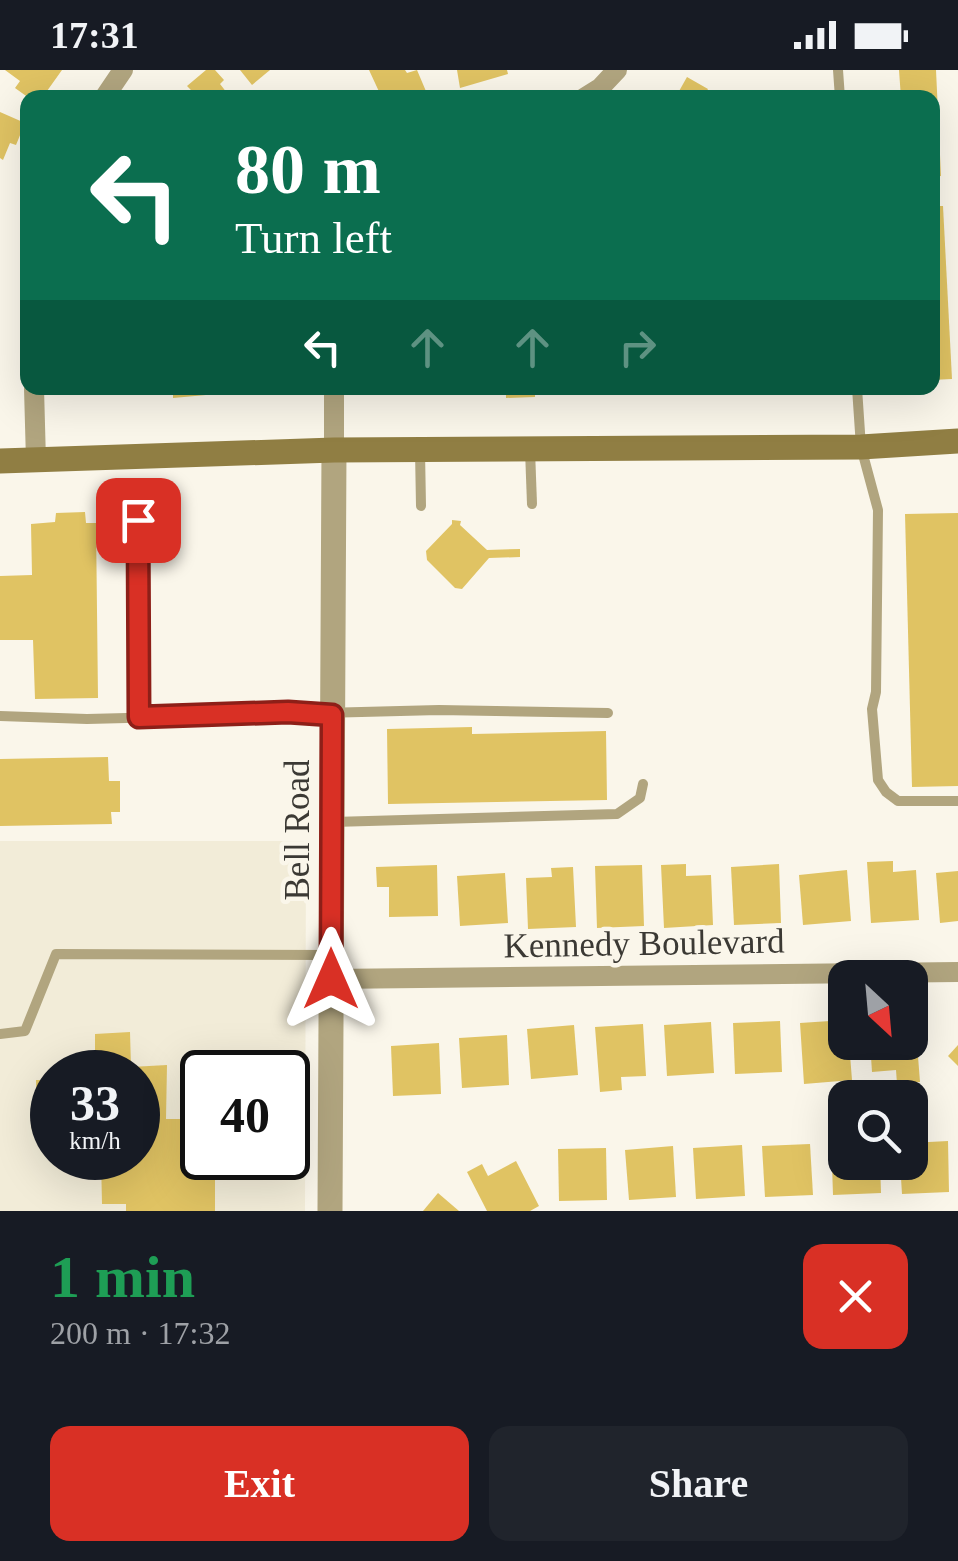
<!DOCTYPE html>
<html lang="en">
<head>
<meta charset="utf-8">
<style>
  :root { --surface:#171b24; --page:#20242c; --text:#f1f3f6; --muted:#9ea1a6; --accent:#d93025 }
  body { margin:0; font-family:Georgia,serif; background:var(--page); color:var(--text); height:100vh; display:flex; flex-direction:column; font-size:38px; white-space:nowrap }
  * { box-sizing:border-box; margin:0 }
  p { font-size:32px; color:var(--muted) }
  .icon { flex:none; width:55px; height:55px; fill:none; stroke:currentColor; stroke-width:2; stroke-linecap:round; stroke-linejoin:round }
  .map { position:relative; height:1141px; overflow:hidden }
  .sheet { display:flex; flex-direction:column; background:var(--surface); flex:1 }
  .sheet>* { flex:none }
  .hud { position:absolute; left:20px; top:20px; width:920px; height:305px; border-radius:20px; box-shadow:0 10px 40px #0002; background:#0b6e4f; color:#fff; overflow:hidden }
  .needle { width:65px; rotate:154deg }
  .fabs { position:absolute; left:828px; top:890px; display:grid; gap:20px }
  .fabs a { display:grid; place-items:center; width:100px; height:100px; border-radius:20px; background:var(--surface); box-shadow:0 10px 40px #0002; font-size:50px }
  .speed { position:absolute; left:30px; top:980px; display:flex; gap:20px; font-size:50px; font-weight:700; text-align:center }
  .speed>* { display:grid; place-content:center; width:130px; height:130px; border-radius:50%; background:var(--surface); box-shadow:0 10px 40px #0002; line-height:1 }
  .speed small { font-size:25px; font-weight:400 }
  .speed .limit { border:5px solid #111; border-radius:15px; background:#fff; color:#111 }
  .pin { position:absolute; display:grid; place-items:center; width:85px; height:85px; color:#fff; margin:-42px; border-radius:20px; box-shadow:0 5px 15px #0006 }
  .me { position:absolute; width:110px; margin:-55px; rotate:0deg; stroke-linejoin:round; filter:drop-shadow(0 0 8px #0008) }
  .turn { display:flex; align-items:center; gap:35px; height:210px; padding:0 50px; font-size:45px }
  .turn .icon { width:130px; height:130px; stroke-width:2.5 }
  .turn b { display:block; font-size:70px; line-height:85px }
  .lanes { display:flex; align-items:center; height:95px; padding:0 50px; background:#0003; justify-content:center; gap:50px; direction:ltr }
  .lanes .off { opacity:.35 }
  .round { display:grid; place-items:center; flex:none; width:105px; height:105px; border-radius:20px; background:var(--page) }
  .summary { display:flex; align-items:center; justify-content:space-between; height:170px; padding:0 50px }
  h1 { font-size:60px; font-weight:700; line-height:75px; color:#1e9e55 }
  .cta { display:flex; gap:20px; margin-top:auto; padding:20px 50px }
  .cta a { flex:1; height:115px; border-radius:20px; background:var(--accent); color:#fff; font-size:40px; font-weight:700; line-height:115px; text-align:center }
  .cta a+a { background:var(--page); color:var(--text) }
  .status { display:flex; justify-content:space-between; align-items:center; height:70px; padding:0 50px; background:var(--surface); direction:ltr }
  .status svg { height:28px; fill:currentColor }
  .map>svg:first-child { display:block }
  .built { fill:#f2ecd8; fill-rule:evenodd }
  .building { fill:#e0c363 }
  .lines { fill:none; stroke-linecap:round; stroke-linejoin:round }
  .service { stroke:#b1a57f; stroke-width:10 }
  .minor { stroke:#b1a57f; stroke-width:20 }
  .tertiary { stroke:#b1a57f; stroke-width:25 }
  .secondary { stroke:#907e43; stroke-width:25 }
  .route-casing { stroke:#8d1f18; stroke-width:25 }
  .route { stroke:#d93025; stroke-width:18 }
  .labels { text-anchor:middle; stroke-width:9; stroke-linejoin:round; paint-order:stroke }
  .street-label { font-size:35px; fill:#3b3934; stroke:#faf6ea }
</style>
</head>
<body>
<div class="status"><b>17:31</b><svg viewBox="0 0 49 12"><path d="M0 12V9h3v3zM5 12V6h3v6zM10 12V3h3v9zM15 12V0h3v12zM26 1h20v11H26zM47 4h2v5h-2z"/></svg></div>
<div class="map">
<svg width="958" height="1141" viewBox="0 0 958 1141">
  <rect width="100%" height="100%" fill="#faf6ea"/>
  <path class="built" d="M0 771H306L305 1141H0ZM52 1002H138V1088H52ZM202 1002H288V1088H202Z"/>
  <g class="building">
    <path d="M5 0H62L42 28H29L15 18 20 11Z"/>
    <path d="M206 0H215L224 10 220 14 231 28H186L193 22 187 16Z"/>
    <path d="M240 0H270L252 15Z"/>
    <path d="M369 0H405L407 3 417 0 428 26 382 28Z"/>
    <path d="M457 0H507L508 4 460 18Z"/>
    <path d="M899 0H936L941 106 932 107V28H901Z"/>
    <path d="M687 7 708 19 703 28H667L672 20 678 23Z"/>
    <path d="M0 42 25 53 16 75 10 73 3 90 0 88Z"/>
    <path d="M932 136H943L952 309 932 310Z"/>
    <path d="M173 318H206V325L173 328Z"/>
    <path d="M481 318H535V327L506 328V321L482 322Z"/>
    <path d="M642 318H664V324L642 325Z"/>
    <path d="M773 318H795L796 322 773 324Z"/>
    <path d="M85 442 86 453H96L98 628 35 629 33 570H0V506L32 505 31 454 55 452 56 443Z"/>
    <path d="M958 443V716L912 717 905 444Z"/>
    <path d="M452 450 461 451 460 455 487 480 520 479V487L489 488 462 519 455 518 427 490 426 481 452 454Z"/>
    <path d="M472 657V664L606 661 607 730 388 734 387 659Z"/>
    <path d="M108 687 109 711H120V742H111L112 754 0 756V689Z"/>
    <path d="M893 791V802L916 800 919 850 871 853 867 792Z"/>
    <path d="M686 794V806L711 805 713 855 664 858 661 795Z"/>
    <path d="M779 794 781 853 734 855 731 797Z"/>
    <path d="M437 795 438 846 389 847V817H377L376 797Z"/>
    <path d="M642 795 644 856 597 858 595 796Z"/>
    <path d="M573 797 576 857 528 859 526 808 552 807 551 798Z"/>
    <path d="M847 800 851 851 803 855 799 805Z"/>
    <path d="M958 801V851L940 853 936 803Z"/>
    <path d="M505 803 508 853 460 856 457 806Z"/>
    <path d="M915 948 920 1012 897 1014 896 1000 872 1002 870 972H910V949Z"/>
    <path d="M845 950V972H849L852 1010 804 1014 800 953Z"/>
    <path d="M780 951 782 1002 735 1004 733 953Z"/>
    <path d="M711 952 714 1003 667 1006 664 955Z"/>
    <path d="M643 954 646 1006 621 1007 622 1020 600 1022 595 957Z"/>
    <path d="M574 955 578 1005 531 1009 527 959Z"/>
    <path d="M130 962 131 997 167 995 166 1049H199L202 1088H215V1141H126V1134H102L101 1088H138V1002H101V995L95 996V964Z"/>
    <path d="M507 965 509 1015 462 1018 459 968Z"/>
    <path d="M439 973 441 1024 393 1026 391 976Z"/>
    <path d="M958 975V996L948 986Z"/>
    <path d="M36 1010H52V1044H37Z"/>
    <path d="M845 1064V1092H880L881 1123 833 1125 831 1065Z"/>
    <path d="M948 1071 949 1122 902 1124 900 1092H910V1073Z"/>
    <path d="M810 1074 813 1125 765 1127 762 1076Z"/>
    <path d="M742 1075 745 1126 696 1129 693 1078Z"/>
    <path d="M673 1076 676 1127 629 1130 625 1080Z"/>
    <path d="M606 1078 607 1130 559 1131 558 1079Z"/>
    <path d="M516 1091 539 1136 530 1141H487L467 1102 482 1094 488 1106Z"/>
    <path d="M438 1123 459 1141H423Z"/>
  </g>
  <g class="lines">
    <g class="service">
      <path d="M838 0 840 28"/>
      <path d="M857 318 861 377 878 440 876 622 872 639 878 710 886 722 898 731H958"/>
      <path d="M530 380 532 434"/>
      <path d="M420 381 421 436"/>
      <path d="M138 450 139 647"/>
      <path d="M0 646 87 649 439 640 608 643"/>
      <path d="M333 752 617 744 640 728 643 714"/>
      <path d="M0 964 25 961 56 884 330 885"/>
    </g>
    <g class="minor">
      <path d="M104 28 123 0"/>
      <path d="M584 28 600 18 617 0"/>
      <path d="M34 318 36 391"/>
      <path d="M334 318V380"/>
      <path d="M331 909 958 902"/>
    </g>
    <path class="tertiary" d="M330 1141 334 380"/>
    <path class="secondary" d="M0 391 334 380 861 377 958 371"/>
  </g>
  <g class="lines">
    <defs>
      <path id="route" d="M138 450 139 647 288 642 332 645 331 909"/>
    </defs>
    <use href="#route" class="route-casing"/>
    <use href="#route" class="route"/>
  </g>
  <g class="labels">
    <g class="street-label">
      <text transform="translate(297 760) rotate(-90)" y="12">Bell Road</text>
      <text transform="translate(644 873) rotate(-1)" y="12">Kennedy Boulevard</text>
    </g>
  </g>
</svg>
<div class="fabs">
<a><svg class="needle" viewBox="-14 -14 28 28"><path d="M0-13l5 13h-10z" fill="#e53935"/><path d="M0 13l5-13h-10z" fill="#9ea1a6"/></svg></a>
<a><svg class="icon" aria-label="search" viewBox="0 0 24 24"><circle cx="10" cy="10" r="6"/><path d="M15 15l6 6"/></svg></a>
</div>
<div class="speed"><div>33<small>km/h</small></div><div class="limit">40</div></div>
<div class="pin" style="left:138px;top:450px;background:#d93025"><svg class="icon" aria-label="arrive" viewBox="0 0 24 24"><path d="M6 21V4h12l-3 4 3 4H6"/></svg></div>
<svg class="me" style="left:331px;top:909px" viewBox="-20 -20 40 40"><path d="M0-17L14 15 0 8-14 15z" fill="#d93025" stroke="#fff" stroke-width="4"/></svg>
<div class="hud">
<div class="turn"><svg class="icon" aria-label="left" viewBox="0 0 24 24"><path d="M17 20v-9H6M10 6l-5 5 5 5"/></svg><div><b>80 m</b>Turn left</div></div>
<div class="lanes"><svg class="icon" aria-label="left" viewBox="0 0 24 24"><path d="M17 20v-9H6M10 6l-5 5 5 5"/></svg><svg class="icon off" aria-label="ahead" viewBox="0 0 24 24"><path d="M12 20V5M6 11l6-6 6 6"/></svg><svg class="icon off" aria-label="ahead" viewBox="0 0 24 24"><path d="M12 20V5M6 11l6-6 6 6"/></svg><svg class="icon off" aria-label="right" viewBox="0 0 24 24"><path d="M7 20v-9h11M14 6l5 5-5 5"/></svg></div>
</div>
</div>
<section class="sheet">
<div class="summary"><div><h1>1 min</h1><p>200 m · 17:32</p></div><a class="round" style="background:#d93025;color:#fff"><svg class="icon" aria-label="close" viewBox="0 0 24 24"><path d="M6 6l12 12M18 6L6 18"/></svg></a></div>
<div class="cta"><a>Exit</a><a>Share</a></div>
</section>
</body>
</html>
